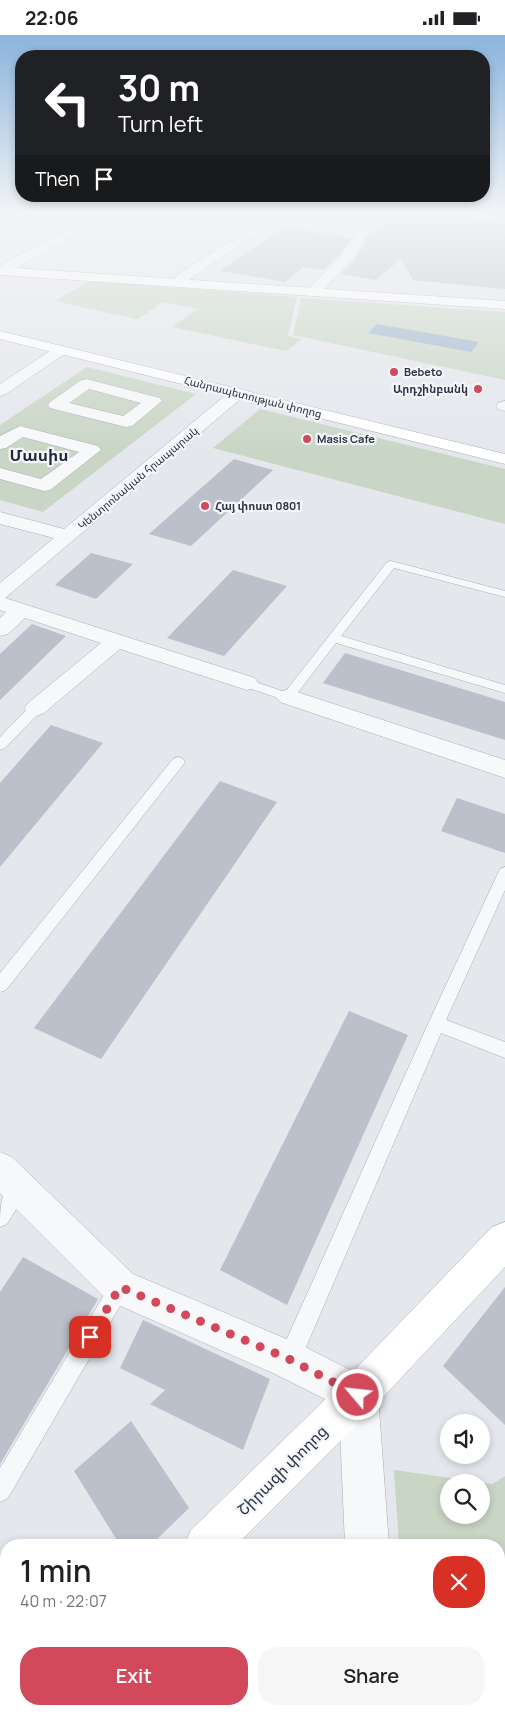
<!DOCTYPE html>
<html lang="en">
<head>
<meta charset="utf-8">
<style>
  :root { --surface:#fff; --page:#f6f6f6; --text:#202124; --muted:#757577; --accent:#d1495b }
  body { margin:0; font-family:Manrope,"Noto Sans Armenian",sans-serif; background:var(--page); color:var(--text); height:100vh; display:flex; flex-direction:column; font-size:19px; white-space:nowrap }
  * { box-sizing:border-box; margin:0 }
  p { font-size:16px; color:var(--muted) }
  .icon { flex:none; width:28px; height:28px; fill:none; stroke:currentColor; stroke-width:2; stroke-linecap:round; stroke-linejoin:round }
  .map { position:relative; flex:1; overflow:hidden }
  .panel { position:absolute; left:0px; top:1504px; width:505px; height:176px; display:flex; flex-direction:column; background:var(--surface); border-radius:20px 20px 0 0; box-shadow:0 2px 8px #0003 }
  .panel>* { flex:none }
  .top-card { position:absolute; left:15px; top:15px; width:475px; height:152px; border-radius:20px; box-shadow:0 2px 8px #0003; background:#202124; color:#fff; overflow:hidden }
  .tools { position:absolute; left:440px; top:1379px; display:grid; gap:10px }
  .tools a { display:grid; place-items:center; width:50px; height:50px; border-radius:50%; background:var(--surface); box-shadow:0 2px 8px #0003; font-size:25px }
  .pin { position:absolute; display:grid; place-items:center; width:42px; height:42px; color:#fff; margin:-21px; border-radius:10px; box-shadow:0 2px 8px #0006 }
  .me { position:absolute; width:55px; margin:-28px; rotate:298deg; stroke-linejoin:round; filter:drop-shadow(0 0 4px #0008) }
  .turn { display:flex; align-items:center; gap:18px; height:105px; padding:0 20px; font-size:22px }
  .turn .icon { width:65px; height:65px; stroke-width:2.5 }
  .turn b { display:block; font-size:35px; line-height:42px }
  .then { display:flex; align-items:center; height:48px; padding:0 20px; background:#0003; gap:10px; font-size:19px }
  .round { display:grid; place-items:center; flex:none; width:52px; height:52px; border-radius:20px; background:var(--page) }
  .headline { display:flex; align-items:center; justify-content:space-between; height:85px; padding:0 20px }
  h1 { font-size:30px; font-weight:600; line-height:38px }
  .button { display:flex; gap:10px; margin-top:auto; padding:10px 20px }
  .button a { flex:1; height:58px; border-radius:20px; background:var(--accent); color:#fff; font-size:20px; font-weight:600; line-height:58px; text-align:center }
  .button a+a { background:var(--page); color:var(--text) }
  .status { display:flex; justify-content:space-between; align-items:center; height:35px; padding:0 25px; background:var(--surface); direction:ltr }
  .status svg { height:14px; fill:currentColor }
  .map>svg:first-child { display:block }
  .green { fill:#c9d6c5 }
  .water { fill:#9fb4cc }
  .building { fill:#bbc0ca }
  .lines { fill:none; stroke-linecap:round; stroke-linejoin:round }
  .lane-casing { stroke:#a9aeb7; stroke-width:1 }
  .street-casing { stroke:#a9aeb7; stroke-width:1 }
  .secondary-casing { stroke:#a9aeb7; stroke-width:1 }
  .primary-casing { stroke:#a3abb8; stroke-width:1 }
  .lane { fill:#f7f8fa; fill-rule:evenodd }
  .street { fill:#f7f8fa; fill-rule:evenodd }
  .secondary { fill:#fff; fill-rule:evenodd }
  .primary { fill:#fff; fill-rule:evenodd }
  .route { stroke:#d1495b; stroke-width:9; stroke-dasharray:0 16.2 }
  .poi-dot { fill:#d1495b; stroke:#f4f6f9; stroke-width:2 }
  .labels { text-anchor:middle; stroke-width:4.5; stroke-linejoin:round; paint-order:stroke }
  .far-poi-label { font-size:11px; font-weight:bold; fill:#2b3445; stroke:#f4f6f9; text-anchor:start }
  .far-street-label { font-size:11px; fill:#2b3445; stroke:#f4f6f9 }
  .far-district-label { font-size:16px; font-weight:bold; fill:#1d2536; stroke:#f4f6f9 }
  .near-street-label { font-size:16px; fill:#2b3445; stroke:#f4f6f9 }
</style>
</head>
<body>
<div class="status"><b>22:06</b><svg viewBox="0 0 49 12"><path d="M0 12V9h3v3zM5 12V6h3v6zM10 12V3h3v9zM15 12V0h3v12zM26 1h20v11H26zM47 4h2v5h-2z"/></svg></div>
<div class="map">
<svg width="505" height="1679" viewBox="0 0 505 1679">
  <rect width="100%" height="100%" fill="#e4e7ec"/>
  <g class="green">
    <path d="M90 246 297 262 288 301 302 304 286 316 172 292 197 274 163 267 137 284 54 266Z"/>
    <path d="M301 263 505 277V345L293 300Z"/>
    <path d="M87 332 196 359 43 477 0 465V390Z"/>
    <path d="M260 374 505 434V489L213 413Z"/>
    <path d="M394 1435 478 1447 449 1448V1480H481V1448L492 1449 505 1441V1679H409L408 1674H499V1510H399Z"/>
  </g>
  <path class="water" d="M377 289 479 307 471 317 368 298Z"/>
  <g class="building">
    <path d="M399 180H459L505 188V254L413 245 401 224 375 245 341 239 353 227 369 200Z"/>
    <path d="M284 192 351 203 340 220 324 235 303 232 285 247 220 236Z"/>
    <path d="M234 424 273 435 191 511 149 499Z"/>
    <path d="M91 518 133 529 96 564 55 550Z"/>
    <path d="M233 535 287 551 224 621 167 603Z"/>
    <path d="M32 589 66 601 0 665V619Z"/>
    <path d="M345 618 505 667V705L323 648Z"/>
    <path d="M51 690 103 708 0 832V748Z"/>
    <path d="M220 746 277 767 101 1024 34 993Z"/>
    <path d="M457 763 505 779V818L441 796Z"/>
    <path d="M349 976 408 1000 287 1270 220 1235Z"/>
    <path d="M23 1222 98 1264 0 1429V1257Z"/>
    <path d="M505 1252V1390L443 1331Z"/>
    <path d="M143 1285 270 1344 243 1415 150 1369 165 1355 120 1333Z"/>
    <path d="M131 1386 189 1473 151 1510H120L74 1436Z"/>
  </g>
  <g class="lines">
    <defs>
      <g id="lane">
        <path d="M474 180 505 182V186L477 182Z"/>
        <path d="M391 526 505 556V562L394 533 341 601 505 650V658L336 608 292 665H284L243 651 241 648 247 644 285 657 387 527Z"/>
        <path d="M36 669 41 670 42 673 41 676 5 713 0 715V702L31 670Z"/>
        <path d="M178 722 183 724 185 727 183 730 6 955 0 957V938L173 724Z"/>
        <path d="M505 832V855L446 985 505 1007V1023L441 998 297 1333 289 1336 281 1333 278 1325 281 1317 428 989 498 838 500 834Z"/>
        <path d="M20 1143 27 1145 30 1152 7 1189 0 1192C0 1173 0 1151 20 1143Z"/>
        <path d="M120 1242 127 1245 130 1252 127 1259 8 1463 0 1467V1433L113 1245Z"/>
      </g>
      <g id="street">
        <path d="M95 180H109L14 234 9 239H0V233L4 228Z"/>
        <path d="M271 180H284L187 246 183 251H173L171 248 177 240Z"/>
        <path d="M368 180H380L351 226 318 260H308L306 257 308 254 341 221Z"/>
        <path d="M61 311 66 312 68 315 66 318 6 359 0 361V349L56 312Z"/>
        <path d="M86 344 160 363 162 366 132 391 126 392 50 373 48 370 50 367 80 346ZM89 354 141 368 123 381 69 368Z"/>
        <path d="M238 353 244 355 246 358 244 361 5 563 255 643 258 648 255 653 247 655 120 614 44 678 36 681 28 678 24 673 28 668 101 608 25 583 8 599 0 601V583L6 577 0 575V548L54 503 0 489V477L64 494 232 355Z"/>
        <path d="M505 366V376L498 374 496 371 498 368Z"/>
        <path d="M20 391 98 411 101 415 50 455 44 456 0 444V433L41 444 79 417 23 402 6 413 0 414V401Z"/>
        <path d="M288 654 505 725V743L280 667 276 662 280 657Z"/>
        <path d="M0 1117 12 1122 133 1239 303 1311 372 1346 378 1360 389 1510H345L339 1371 275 1339 107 1265 0 1158Z"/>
        <rect x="354" y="1674" width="48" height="5"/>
      </g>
      <g id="secondary">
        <path d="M0 296 505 419V429L0 304Z"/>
        <path d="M505 1187V1232L372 1374 237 1510H184L191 1495 344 1346 492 1192Z"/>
        <path d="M12 1674H64L62 1679H10Z"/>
      </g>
      <path id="primary" d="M0 232 505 266V274L0 240Z"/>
    </defs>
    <use href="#lane" class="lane-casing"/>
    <use href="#street" class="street-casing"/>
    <use href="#secondary" class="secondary-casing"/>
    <use href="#primary" class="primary-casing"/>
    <use href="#lane" class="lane"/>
    <use href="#street" class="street"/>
    <use href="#secondary" class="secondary"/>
    <use href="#primary" class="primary"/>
  </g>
  <linearGradient id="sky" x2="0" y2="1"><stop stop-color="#8bb4dd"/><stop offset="0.43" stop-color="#f3f4f6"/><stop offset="1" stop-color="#f3f4f6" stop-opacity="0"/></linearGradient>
  <rect width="505" height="415" fill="url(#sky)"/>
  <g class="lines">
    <path class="route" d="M90 1302 120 1252 289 1324 358 1360"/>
  </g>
  <g class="poi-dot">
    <circle cx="394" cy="337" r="5"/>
    <circle cx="478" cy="354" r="5"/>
    <circle cx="307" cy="404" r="5"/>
    <circle cx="205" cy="471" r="5"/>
  </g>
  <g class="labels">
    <g class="far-poi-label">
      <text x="404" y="341">Bebeto</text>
      <text x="468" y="358" text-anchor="end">Արդշինբանկ</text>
      <text x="317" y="408">Masis Cafe</text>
      <text x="215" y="475">Հայ փոստ 0801</text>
    </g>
    <g class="far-street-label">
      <text transform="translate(253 362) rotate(14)" y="4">Հանրապետության փողոց</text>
      <text transform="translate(138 443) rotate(-40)" y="4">Կենտրոնական հրապարակ</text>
    </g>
    <g class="far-district-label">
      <text x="39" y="426">Մասիս</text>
    </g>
    <g class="near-street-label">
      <text transform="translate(282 1435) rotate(-45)" y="6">Շիրազի փողոց</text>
    </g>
  </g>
</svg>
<div class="tools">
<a><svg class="icon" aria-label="sound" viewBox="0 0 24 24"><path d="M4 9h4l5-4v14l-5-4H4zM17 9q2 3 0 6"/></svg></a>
<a><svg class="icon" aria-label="search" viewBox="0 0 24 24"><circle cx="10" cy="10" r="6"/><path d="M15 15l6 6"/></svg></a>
</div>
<div class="pin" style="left:90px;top:1302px;background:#d93025"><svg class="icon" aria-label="arrive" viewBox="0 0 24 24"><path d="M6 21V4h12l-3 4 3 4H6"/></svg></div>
<svg class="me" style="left:358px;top:1360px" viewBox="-20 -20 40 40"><circle r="17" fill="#d1495b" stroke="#fff" stroke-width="3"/><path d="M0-11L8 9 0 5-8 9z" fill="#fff"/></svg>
<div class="top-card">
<div class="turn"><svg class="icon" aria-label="left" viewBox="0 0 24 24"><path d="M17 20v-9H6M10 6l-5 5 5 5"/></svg><div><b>30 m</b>Turn left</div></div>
<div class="then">Then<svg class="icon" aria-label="arrive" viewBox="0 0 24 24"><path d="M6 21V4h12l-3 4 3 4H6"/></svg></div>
</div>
<section class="panel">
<div class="headline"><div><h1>1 min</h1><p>40 m · 22:07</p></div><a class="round" style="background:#d93025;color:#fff"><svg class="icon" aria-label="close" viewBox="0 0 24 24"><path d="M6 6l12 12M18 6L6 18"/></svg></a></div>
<div class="button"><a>Exit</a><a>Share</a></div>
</section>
</div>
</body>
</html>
